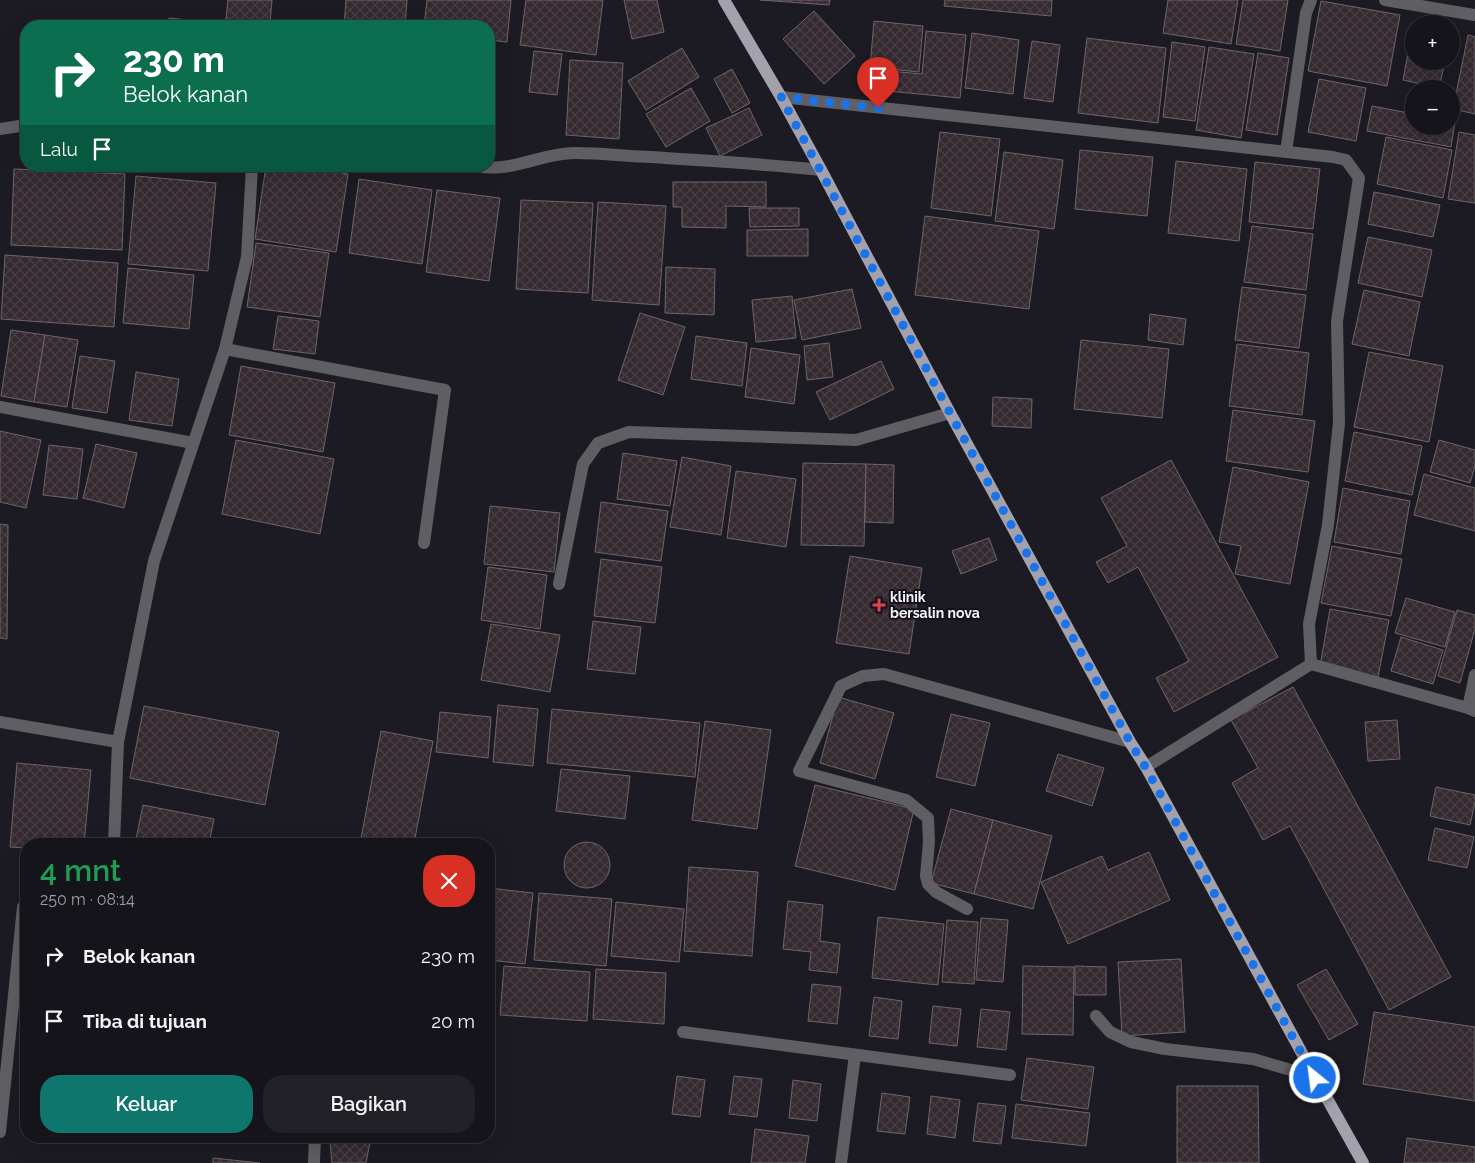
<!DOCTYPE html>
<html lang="id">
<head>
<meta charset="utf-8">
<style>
  :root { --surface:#15141a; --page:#222127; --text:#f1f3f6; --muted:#9d9ea2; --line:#343339; --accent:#0f766e }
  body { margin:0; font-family:Raleway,sans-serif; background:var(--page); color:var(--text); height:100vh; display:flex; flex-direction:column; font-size:19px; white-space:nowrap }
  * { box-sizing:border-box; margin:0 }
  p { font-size:16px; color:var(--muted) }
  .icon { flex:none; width:28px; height:28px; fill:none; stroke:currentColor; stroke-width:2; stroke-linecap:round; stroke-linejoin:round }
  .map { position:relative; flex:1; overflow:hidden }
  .details { position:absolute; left:20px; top:838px; width:475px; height:305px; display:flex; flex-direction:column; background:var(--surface); border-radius:20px; box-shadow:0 5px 20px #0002,0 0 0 1px var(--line) }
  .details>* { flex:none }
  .banner { position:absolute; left:20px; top:20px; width:475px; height:152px; border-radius:20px; box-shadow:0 5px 20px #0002,0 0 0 1px var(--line); background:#0b6e4f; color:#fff; overflow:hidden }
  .fabs { position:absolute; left:1405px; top:15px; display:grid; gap:10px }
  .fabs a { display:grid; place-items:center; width:55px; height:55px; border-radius:50%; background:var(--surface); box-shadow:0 5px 20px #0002,0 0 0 1px var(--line); font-size:25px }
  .pin { position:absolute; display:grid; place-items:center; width:42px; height:42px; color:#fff; margin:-51px -21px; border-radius:50% 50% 50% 0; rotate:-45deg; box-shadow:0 0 5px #0007 }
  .pin .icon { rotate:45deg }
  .me { position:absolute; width:55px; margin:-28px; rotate:331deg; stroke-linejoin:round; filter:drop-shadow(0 0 4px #0008) }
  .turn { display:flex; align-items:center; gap:18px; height:105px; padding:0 20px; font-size:22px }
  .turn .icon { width:65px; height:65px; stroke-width:2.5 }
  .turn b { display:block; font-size:35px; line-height:42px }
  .then { display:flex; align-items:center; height:48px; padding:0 20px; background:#0003; gap:10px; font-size:19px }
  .round { display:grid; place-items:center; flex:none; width:52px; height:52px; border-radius:20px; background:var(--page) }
  .overview { display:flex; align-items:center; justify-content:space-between; height:85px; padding:0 20px }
  h1 { font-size:30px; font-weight:600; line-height:38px; color:#1e9e55 }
  .cta { display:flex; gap:10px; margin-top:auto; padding:10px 20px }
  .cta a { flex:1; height:58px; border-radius:20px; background:var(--accent); color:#fff; font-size:20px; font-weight:600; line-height:58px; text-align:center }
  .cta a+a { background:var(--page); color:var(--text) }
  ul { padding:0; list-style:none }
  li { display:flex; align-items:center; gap:15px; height:65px; padding:0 20px }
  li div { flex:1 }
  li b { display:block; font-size:19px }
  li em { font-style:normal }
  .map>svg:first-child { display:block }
  .building { fill:url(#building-cross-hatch); stroke:#6f646a }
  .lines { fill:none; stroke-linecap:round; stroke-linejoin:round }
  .minor { stroke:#5f5f63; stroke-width:12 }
  .major { stroke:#a3a2ac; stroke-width:12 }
  .route { stroke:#1a73e8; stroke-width:9; stroke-dasharray:0 16.2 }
  .health-dot { fill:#e0444e; stroke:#13111a; stroke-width:2 }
  .labels { text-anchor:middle; stroke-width:4; stroke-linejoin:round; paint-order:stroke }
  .poi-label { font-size:14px; font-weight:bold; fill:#f5f4fa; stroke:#13111a; text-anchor:start }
</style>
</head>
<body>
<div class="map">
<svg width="1475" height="1163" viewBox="0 0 1475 1163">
  <defs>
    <pattern id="building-cross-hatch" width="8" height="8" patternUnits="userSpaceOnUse" patternTransform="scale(1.25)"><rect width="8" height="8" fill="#342a30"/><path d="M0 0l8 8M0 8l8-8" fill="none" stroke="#483f45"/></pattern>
  </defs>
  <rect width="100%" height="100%" fill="#1c1b23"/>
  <g class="building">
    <path d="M228 0H272L270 24 226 19Z"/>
    <path d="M346 0H407L405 26H344Z"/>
    <path d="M427 0H511L507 42 489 40V26H424Z"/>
    <path d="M526 0H603L596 55 520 45Z"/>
    <path d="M624 0H657L664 32 632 39Z"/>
    <path d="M760 0H830L829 5Z"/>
    <path d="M945 0H1052L1051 16 944 6Z"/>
    <path d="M1168 0H1238L1231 44 1163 33Z"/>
    <path d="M1243 0H1288L1280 51 1236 44Z"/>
    <path d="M1321 1 1400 15 1387 86 1308 71Z"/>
    <path d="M814 11 855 56 824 84 783 39Z"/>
    <path d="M169 18 247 26H168Z"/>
    <path d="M874 21 923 26 919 72 870 67Z"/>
    <path d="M1413 26 1414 61H1445L1439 88 1403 80Z"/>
    <path d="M926 31 966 35 960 98 888 91 889 71 922 74Z"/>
    <path d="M972 33 1019 40 1013 94 965 88Z"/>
    <path d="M1468 35 1475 37V114L1453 109Z"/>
    <path d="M1087 38 1166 48 1158 123 1078 113Z"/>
    <path d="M1032 41 1060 45 1053 102 1024 98Z"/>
    <path d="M1172 42 1205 47 1195 121 1163 117Z"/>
    <path d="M1209 47 1254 54 1241 138 1196 130Z"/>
    <path d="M682 48 699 77 646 110 628 81Z"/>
    <path d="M534 51 562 54 557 95 529 92Z"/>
    <path d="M1258 53 1289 58 1277 135 1246 130Z"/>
    <path d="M570 60 623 63 619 139 566 135Z"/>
    <path d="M732 69 750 103 732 113 714 79Z"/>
    <path d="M1319 79 1366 88 1356 141 1308 132Z"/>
    <path d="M691 88 710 121 666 147 646 114Z"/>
    <path d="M1372 106 1414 114V126H1451V121L1455 122 1451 147 1367 131Z"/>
    <path d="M749 108 762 135 720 156 706 128Z"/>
    <path d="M940 132 1000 139 991 216 931 208Z"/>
    <path d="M1459 132 1475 135V203L1448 199Z"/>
    <path d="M1386 137 1452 150 1443 198 1377 184Z"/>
    <path d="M1080 150 1153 157 1147 216 1075 209Z"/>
    <path d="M1004 152 1063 160 1054 229 995 221Z"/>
    <path d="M1176 161 1247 169 1239 241 1168 233Z"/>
    <path d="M1255 162 1320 169 1313 229 1249 222Z"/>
    <path d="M266 166H302L348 174 336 252 255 239Z"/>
    <path d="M14 169 125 174 122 250 11 245Z"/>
    <path d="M136 176 216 183 208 271 128 264Z"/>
    <path d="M359 179 432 190 422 264 349 253Z"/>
    <path d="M673 182H766V207L726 206V228L682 227V207H673Z"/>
    <path d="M437 190 500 198 489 281 426 272Z"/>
    <path d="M1374 192 1440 205 1433 237 1368 224Z"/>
    <path d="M521 200 593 203 588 293 516 289Z"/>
    <path d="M598 202 666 206 659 305 592 300Z"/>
    <path d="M749 208H799V226L750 227Z"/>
    <path d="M925 216 1039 231 1029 309 915 295Z"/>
    <path d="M1252 226 1313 234 1306 290 1244 282Z"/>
    <path d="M808 229V256H747V230Z"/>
    <path d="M1368 237 1432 250 1422 297 1358 283Z"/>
    <path d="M256 243 329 253 320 317 247 307Z"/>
    <path d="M5 255 118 263 114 327 1 319Z"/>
    <path d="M666 267 715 269 714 315 665 313Z"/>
    <path d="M128 268 194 275 189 329 123 323Z"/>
    <path d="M1242 287 1306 295 1299 348 1235 340Z"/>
    <path d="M852 289 861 328 802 340 794 300Z"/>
    <path d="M1364 290 1420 302 1409 356 1352 344Z"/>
    <path d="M792 296 796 338 756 342 752 300Z"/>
    <path d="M640 313 685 327 663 395 618 380Z"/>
    <path d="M1150 314 1186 319 1183 345 1148 340Z"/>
    <path d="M278 316 319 321 315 354 273 349Z"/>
    <path d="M11 330 45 335 34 402 1 396Z"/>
    <path d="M45 335 78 340 67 407 34 402Z"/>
    <path d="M696 336 747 343 742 386 691 379Z"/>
    <path d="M1081 340 1169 349 1162 418 1074 409Z"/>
    <path d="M829 343 833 377 807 380 804 346Z"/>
    <path d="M1237 344 1309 353 1302 415 1229 406Z"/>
    <path d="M751 348 800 355 794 404 745 397Z"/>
    <path d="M1369 352 1443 366 1429 442 1354 427Z"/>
    <path d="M80 356 115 361 107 413 72 408Z"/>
    <path d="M881 361 894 389 830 420 816 392Z"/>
    <path d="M241 366 335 383 323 452 229 435Z"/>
    <path d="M136 372 179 379 172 426 129 420Z"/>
    <path d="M993 397 1032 399 1031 428 992 426Z"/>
    <path d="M1233 410 1315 421 1308 472 1226 461Z"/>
    <path d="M0 431 41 440 26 508 0 502Z"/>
    <path d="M1354 432 1422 446 1412 495 1345 481Z"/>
    <path d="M236 440 334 459 320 534 222 514Z"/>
    <path d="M1439 440 1475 450V466L1470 483 1430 472Z"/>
    <path d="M96 444 137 453 124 508 83 498Z"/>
    <path d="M49 445 83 449 77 499 43 495Z"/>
    <path d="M623 453 677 461 670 506 617 499Z"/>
    <path d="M682 457 731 466 721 535 670 527Z"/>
    <path d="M1171 460 1278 657 1174 712 1156 678 1189 661 1138 567 1108 583 1096 562 1127 546 1101 498Z"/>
    <path d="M803 463 866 464 864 546 801 545Z"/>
    <path d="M866 464 894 465 893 523 865 522Z"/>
    <path d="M1233 467 1309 482 1290 584 1235 574 1241 546 1219 542Z"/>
    <path d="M736 471 796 479 786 547 727 538Z"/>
    <path d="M1424 474 1475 488V531L1414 515Z"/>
    <path d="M1343 488 1410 501 1401 554 1334 542Z"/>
    <path d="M601 502 668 511 661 561 595 552Z"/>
    <path d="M490 506 560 513 554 572 484 564Z"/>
    <path d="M0 524 8 525 7 639 0 638Z"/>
    <path d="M989 538 997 560 961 574 952 551Z"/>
    <path d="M1332 546 1402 559 1391 616 1321 603Z"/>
    <path d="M850 556 922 568 909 654 836 643Z"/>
    <path d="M601 559 662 567 655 623 594 616Z"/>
    <path d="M488 567 547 575 540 629 481 620Z"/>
    <path d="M1406 598 1455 612 1445 647 1395 633Z"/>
    <path d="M1330 609 1389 620 1378 677 1320 666Z"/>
    <path d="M1457 610 1475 615V629L1460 683 1438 676Z"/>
    <path d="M593 621 641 627 635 674 587 669Z"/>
    <path d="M491 624 560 635 550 692 481 680Z"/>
    <path d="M1401 637 1443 650 1433 684 1391 671Z"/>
    <path d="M1293 687 1451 977 1389 1010 1290 826 1263 840 1232 783 1258 768 1231 720Z"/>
    <path d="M838 697 894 713 875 779 820 763Z"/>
    <path d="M498 705 538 709 533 766 493 762Z"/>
    <path d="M144 706 279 732 265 805 130 778Z"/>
    <path d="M552 709 700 723 695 777 547 763Z"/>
    <path d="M440 712 491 717 488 758 436 752Z"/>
    <path d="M951 714 990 723 975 786 936 777Z"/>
    <path d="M1397 720 1400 759 1368 761 1365 722Z"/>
    <path d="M705 721 771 730 757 829 692 820Z"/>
    <path d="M381 731 433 741 414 844H360Z"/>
    <path d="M1058 754 1104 768 1092 806 1046 791Z"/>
    <path d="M17 763 91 770 84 844H26V848L10 847Z"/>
    <path d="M561 769 630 776 625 819 556 811Z"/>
    <path d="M815 785 914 809 895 890 795 866Z"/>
    <path d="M1436 787 1475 795V802L1470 825 1430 816Z"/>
    <path d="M143 805 214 819 209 844H135Z"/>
    <path d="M951 809 993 820 974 894 931 883Z"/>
    <path d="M993 820 1052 836 1033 909 974 894Z"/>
    <path d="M1435 828 1474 837 1467 868 1428 860Z"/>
    <circle cx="587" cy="865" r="23"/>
    <path d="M1149 852 1170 900 1068 944 1041 882 1102 856 1108 870Z"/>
    <path d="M689 867 758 872 752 956 684 951Z"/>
    <path d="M489 888 533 893 525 964 489 960Z"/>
    <path d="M539 893 612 899 606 966 534 960Z"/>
    <path d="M788 901 823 905 820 941 840 944 837 973 809 970 811 952 783 949Z"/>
    <path d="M616 902 684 909 679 962 611 956Z"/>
    <path d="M878 917 944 924 938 985 872 978Z"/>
    <path d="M981 918 1008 920 1003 982 976 980Z"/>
    <path d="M947 920 978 922 974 984 942 982Z"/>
    <path d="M1181 959 1185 1032 1122 1036 1118 962Z"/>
    <path d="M504 966 590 972 587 1021 500 1015Z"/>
    <path d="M1023 966 1074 967 1073 1035 1022 1034Z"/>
    <path d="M1075 966 1106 967V995H1075Z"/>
    <path d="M596 969 666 973 664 1024 593 1019Z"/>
    <path d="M1326 969 1358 1024 1329 1040 1297 985Z"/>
    <path d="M812 984 841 987 837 1024 808 1021Z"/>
    <path d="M874 997 902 1001 898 1039 869 1036Z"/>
    <path d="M933 1006 961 1009 957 1046 929 1043Z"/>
    <path d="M981 1009 1010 1012 1006 1050 977 1047Z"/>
    <path d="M1374 1012 1475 1027V1101L1363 1084Z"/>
    <path d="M1027 1058 1094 1067 1088 1109 1021 1100Z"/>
    <path d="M677 1076 705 1080 700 1117 672 1114Z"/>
    <path d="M734 1076 762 1079 757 1117 729 1114Z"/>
    <path d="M793 1080 821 1084 817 1121 789 1118Z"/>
    <path d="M1177 1086H1258L1259 1163H1177Z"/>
    <path d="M882 1093 910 1097 905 1134 877 1131Z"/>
    <path d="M931 1096 960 1100 955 1138 927 1134Z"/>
    <path d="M978 1103 1006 1106 1001 1144 973 1141Z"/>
    <path d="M1016 1104 1090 1113 1086 1146 1012 1138Z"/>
    <path d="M755 1129 809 1136 805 1163H751Z"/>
    <path d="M1407 1138 1475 1147V1163H1404Z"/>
    <path d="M330 1142H370L366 1163H332Z"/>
    <path d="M213 1158 260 1163H213Z"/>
  </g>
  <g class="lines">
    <g class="minor">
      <path d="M1385 0 1475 15"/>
      <path d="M781 97 1333 157 1346 160 1359 178 1337 321 1339 423 1328 525 1309 624 1311 664"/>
      <path d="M0 129 26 125"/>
      <path d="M1286 152 1306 13 1311 0"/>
      <path d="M478 166C512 173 541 153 575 153 600 153 626 156 651 157 708 161 765 164 821 170"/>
      <path d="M225 349 445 390 424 543"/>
      <path d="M0 407 193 443"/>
      <path d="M559 584 583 464 598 443 629 432 856 440 950 413"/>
      <path d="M1468 708 1475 675"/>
      <path d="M0 722 118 742"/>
      <path d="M1146 767 1311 664 1468 708 1475 711"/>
      <path d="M114 844 118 742 154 561 225 349 247 257 252 166"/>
      <path d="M967 909 936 892 928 884 926 876 929 842 928 818 906 800 799 771 841 686 863 676 884 674 1130 742"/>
      <path d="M1096 1016 1110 1032 1131 1042 1165 1049 1253 1059 1315 1077"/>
      <path d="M683 1032 1010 1075"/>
      <path d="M0 1132 23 907 26 903"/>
      <path d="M314 1163 315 1136"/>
      <path d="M841 1163 855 1055"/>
    </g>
    <path class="major" d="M724 0 781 97 821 170 950 413 1130 742 1146 767 1315 1077 1363 1163"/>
  </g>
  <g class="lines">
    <path class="route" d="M878 108 781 97 950 413 1130 742 1146 768 1315 1078"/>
  </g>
  <path class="health-dot" d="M876.5 597.5h5v5h5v5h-5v5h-5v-5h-5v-5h5z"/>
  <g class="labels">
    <g class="poi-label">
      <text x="890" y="602">klinik<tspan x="890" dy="16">bersalin nova</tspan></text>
    </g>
  </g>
</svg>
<div class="fabs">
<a>+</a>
<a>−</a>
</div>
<div class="pin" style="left:878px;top:108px;background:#d93025"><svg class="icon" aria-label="arrive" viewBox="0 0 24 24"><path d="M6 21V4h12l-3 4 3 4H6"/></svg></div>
<svg class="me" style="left:1315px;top:1078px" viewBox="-20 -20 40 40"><circle r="17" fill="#1a73e8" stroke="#fff" stroke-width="3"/><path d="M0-11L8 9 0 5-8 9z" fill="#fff"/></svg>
<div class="banner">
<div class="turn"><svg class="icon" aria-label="right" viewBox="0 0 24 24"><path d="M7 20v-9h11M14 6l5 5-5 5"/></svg><div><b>230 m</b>Belok kanan</div></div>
<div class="then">Lalu<svg class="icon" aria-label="arrive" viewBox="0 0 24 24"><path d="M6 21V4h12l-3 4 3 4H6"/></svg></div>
</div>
<section class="details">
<div class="overview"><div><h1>4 mnt</h1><p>250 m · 08:14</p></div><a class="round" style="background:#d93025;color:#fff"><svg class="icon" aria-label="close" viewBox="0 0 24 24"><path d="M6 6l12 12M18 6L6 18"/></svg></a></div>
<ul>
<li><svg class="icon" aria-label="right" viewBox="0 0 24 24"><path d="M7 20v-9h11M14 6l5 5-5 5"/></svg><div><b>Belok kanan</b></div><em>230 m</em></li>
<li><svg class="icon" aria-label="arrive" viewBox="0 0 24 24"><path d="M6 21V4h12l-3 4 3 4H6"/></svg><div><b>Tiba di tujuan</b></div><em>20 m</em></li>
</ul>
<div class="cta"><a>Keluar</a><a>Bagikan</a></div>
</section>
</div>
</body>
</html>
